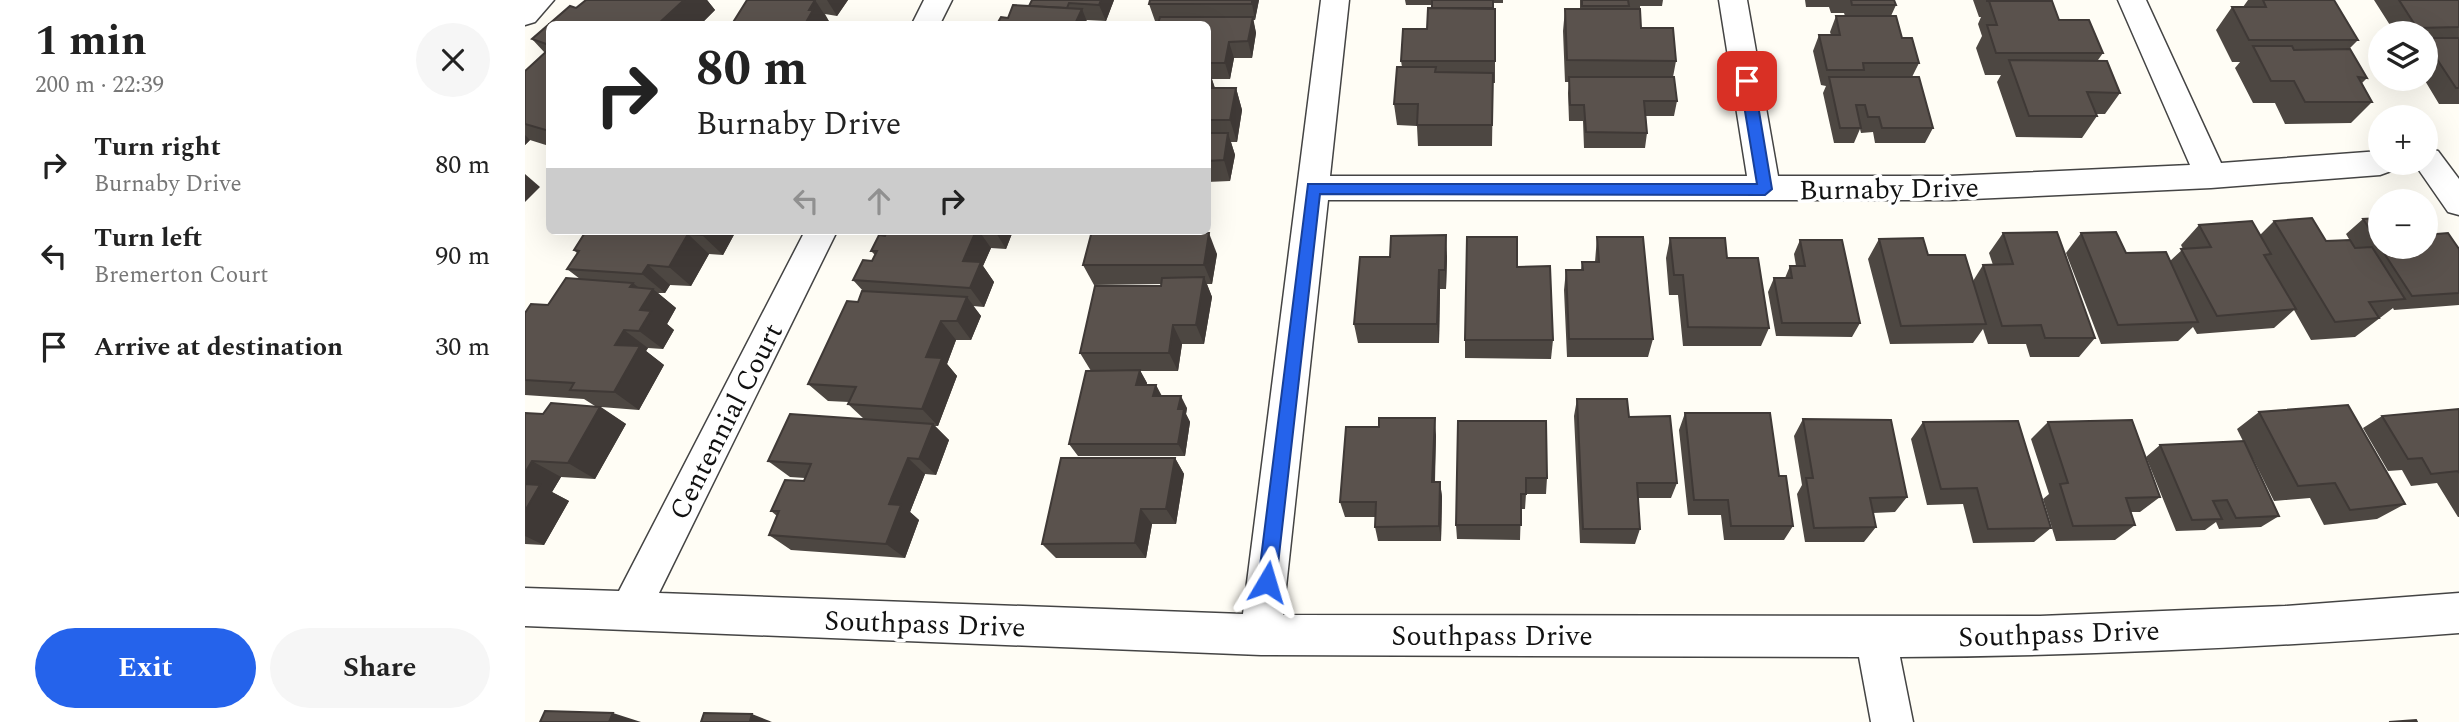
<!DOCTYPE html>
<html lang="en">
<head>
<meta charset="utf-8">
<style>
  :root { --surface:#fff; --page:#f6f6f6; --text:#222; --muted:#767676; --accent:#2563eb }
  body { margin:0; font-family:Spectral,serif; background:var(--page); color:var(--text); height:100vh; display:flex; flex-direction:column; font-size:26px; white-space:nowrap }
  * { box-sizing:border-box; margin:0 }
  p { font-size:23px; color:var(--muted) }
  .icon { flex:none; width:38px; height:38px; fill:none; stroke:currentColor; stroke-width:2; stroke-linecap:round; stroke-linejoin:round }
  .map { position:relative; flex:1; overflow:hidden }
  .details { display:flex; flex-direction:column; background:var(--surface); width:525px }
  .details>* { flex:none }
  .guide { position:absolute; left:21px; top:21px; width:665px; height:214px; border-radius:10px; box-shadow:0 7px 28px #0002; background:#fff; color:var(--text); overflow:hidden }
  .tools { position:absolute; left:1843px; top:21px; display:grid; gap:14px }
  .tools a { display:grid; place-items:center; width:70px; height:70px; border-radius:50%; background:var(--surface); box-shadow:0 7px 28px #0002; font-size:35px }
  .pin { position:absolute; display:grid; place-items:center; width:60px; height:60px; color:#fff; margin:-30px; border-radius:14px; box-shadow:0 4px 10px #0006 }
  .me { position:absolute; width:77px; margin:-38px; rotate:7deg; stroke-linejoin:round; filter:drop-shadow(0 0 5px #0008) }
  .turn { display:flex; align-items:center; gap:24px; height:147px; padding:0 35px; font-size:32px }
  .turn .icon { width:91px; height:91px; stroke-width:2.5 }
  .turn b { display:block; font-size:49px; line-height:60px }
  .lanes { display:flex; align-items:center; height:66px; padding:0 35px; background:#0003; justify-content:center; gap:35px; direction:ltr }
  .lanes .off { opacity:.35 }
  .round { display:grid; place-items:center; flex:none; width:74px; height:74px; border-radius:37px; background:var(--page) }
  .summary { display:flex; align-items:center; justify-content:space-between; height:119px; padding:0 35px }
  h1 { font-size:42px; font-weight:700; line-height:52px }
  .action { display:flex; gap:14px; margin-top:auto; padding:14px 35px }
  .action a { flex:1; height:80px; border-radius:42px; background:var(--accent); color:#fff; font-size:28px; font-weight:700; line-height:80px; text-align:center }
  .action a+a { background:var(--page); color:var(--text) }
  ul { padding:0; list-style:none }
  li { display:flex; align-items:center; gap:21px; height:91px; padding:0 35px }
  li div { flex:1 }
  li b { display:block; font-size:26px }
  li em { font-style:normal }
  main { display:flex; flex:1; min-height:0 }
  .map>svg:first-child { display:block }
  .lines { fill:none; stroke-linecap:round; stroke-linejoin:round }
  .minor-casing { stroke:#444; stroke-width:3 }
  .minor { fill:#fff; fill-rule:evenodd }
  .wall { fill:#4d4742 }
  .shaded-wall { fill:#3f3936 }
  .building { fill:#5a524d; stroke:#3f3936; stroke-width:2 }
  .route { fill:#2563eb; stroke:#184099; stroke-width:2 }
  .labels { text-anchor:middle; stroke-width:7; stroke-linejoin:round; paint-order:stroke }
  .street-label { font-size:28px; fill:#111; stroke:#fff }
</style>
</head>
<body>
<main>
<section class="details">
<div class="summary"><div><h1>1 min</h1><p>200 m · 22:39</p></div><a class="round"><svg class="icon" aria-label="close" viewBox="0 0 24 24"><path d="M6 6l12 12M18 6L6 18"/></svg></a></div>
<ul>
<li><svg class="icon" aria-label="right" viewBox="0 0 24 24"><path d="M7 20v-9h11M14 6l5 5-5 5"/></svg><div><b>Turn right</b><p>Burnaby Drive</p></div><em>80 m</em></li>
<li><svg class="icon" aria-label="left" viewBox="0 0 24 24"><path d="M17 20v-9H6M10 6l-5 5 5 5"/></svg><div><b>Turn left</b><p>Bremerton Court</p></div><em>90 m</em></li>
<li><svg class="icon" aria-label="arrive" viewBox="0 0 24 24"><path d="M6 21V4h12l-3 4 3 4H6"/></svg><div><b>Arrive at destination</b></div><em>30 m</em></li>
</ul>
<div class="action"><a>Exit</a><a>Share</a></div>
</section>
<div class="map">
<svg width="1934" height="722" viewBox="0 0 1934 722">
  <rect width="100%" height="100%" fill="#fffdf5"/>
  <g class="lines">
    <defs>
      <g id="minor">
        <path d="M0 0H29L10 22 0 25Z"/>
        <path d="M399 0H427L415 24H387Z"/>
        <path d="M796 0H824L805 176H1222L1194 0H1222L1253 176H1425L1665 165 1593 0H1621L1696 163 1855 151V163H1871L1866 171 1855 175 1686 188 1425 200H803L758 615 1515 616 1760 606 1934 593V633C1748 647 1562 656 1375 657L1388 722H1346L1334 657 736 655 0 626V588L94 591 280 231H312L134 593 718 614Z"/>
        <path d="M1900 148 1913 151 1934 179V215L1923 212 1889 163H1900Z"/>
      </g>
    </defs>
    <use href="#minor" class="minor-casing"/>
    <use href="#minor" class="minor"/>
  </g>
  <g class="wall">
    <path d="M61 0H182L190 10 176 24H24V146L5 140 0 145V71L20 53 7 39 45 6 51 8Z"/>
    <path d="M222 0H323L312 16 300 14 305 23Z"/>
    <path d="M507 0H589L581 21 561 20 563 24H472L483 18 504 6Z"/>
    <path d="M625 0H734L730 20H728L731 33 727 58H709L705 79H687L690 88H711L717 110 712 142H706L710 155 705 181 682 182V24L630 21 624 4Z"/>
    <path d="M880 0H978V3H968V9H970V83H968L967 146H893L892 126 872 125 869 104 877 67 876 61 902 29 907 8V5H881Z"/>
    <path d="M1055 0H1138L1137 6H1115L1116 28 1151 61 1148 77 1152 101 1149 116H1121L1122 133 1120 148H1059L1058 121H1044L1043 93 1044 82H1040L1038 31 1040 9H1055Z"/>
    <path d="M1280 0H1369L1371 5 1366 16 1377 38 1394 63 1387 77 1408 128 1400 143H1350L1348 132 1336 133 1335 129 1329 143H1309L1298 93 1301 86 1296 85 1288 51 1294 35H1306L1305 32 1311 16H1320L1319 13H1306L1304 7H1281Z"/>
    <path d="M1448 0H1523L1534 20 1578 53 1573 60 1595 93 1580 114H1571L1572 116 1557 138 1491 137 1472 82 1476 75H1460L1451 48 1457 36 1453 24 1456 17H1454Z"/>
    <path d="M1723 0H1809L1833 40 1824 49 1842 78 1837 83 1847 102 1826 123 1760 124 1750 103H1728L1710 68 1715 62H1707L1691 30 1707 7H1718Z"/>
    <path d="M1849 0H1934V104H1914L1899 79H1900V33H1870Z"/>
    <path d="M1838 219 1855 247 1934 249V305L1869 310 1868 308 1830 337 1786 340 1769 310 1749 328 1672 334 1668 327 1653 341 1576 344 1541 253 1556 233 1601 253 1645 261 1658 249 1656 245 1674 225 1735 235 1749 221 1801 241 1827 244 1821 234Z"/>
    <path d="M61 231H211L198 255 184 254 166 286 145 285 140 293H133L151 308 142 324 149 330 138 349 123 348 121 351 139 365 114 410 76 407 101 424 70 479 36 477 27 492 44 501 19 545 0 544V413L18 414 70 406 59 399 0 395V313L23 305 55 279 42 269 52 253 49 250Z"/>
    <path d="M356 231H488L481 249 466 248 458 266 469 282 459 307 448 306 456 316 446 340H431L422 364 432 376 413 426H410L424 440 411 475 400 474 385 512 394 520 380 558 266 550 244 535 252 516 246 511 279 481 280 478 265 477 243 461 339 419 323 404 324 402 303 401 283 384 333 302 338 291 328 280 347 261 350 255 346 251 360 236Z"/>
    <path d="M664 233 692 254 687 284H682L687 297 679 344H657L653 371H615L622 383 621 385H631L637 396 662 408 661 414 665 422 660 456H553L544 444 566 371 555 353 636 286V284L569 285 558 265Z"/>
    <path d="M1478 233 1570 338 1554 357H1505L1501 344H1463L1458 329 1448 343 1365 344 1343 259 1354 239 1403 255 1448 281 1458 265H1468L1464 253Z"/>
    <path d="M1072 237 1128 339 1123 357H1042L1039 290 1041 270H1056L1057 262H1070Z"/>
    <path d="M1145 238 1202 258 1244 328 1236 346H1158L1153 295H1144L1141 258Z"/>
    <path d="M1275 240 1335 323 1327 337 1251 336 1243 292 1249 278H1260L1265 266H1271L1269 254Z"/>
    <path d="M922 256 921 289H915L914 343H833L829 324 865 257Z"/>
    <path d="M992 267 1028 340 1026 359 940 358V340Z"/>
    <path d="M1052 399 1104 417 1152 483 1146 498H1113L1115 529 1110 544 1055 543 1049 416Z"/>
    <path d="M1934 409V517H1933L1912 483 1886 486 1877 470 1863 471 1838 428 1857 416Z"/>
    <path d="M1734 412 1880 504 1852 519 1799 525 1785 498 1749 501 1727 457 1754 516 1736 527 1694 529 1691 522 1680 530 1651 531 1621 457 1635 445 1718 441 1712 429Z"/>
    <path d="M1160 413 1254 476 1268 526 1259 540H1199L1196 515H1163L1154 430Z"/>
    <path d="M1278 419 1382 497 1370 512 1348 513 1351 527 1339 542H1280L1272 494 1277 485 1269 436Z"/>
    <path d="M933 421 1022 478 1021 494H1001L1000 509H996L995 540 932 539 931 525Z"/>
    <path d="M1398 422 1526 528 1509 542 1448 543 1438 504 1402 505 1386 439Z"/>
    <path d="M1523 422 1635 497 1615 512H1606L1610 525 1590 540 1531 541 1518 499 1524 494 1506 439Z"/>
    <path d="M911 435 910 482H915L917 497 916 541H853L850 527V517H820L815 502Z"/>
    <path d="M650 458 659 474 651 524H627L621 558H531L517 544Z"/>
  </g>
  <g class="shaded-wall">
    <path d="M159 0H182L190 10 176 24H133Z"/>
    <path d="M290 0 305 23 304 24H280L284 10Z"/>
    <path d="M302 0H323L312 16Z"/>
    <path d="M576 0H589L581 21 574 5Z"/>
    <path d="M727 0H734L730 20 727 4Z"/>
    <path d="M557 9 563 24H550Z"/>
    <path d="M728 17 731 33 727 58 723 41Z"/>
    <path d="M704 42 709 58 705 79 700 63Z"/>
    <path d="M683 67 690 89 682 100V69Z"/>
    <path d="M711 88 717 110 712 142 705 120Z"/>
    <path d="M703 133 710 155 705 181 699 160Z"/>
    <path d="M0 135 5 140 0 145Z"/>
    <path d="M0 174 15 187 0 202Z"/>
    <path d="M179 231H211L198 255 177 235Z"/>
    <path d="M451 231H454L466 248 458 266 469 282 459 307 445 288 438 261Z"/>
    <path d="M470 231H488L481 249Z"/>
    <path d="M653 231H665L661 254 652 233Z"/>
    <path d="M684 233 692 254 687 284 679 265Z"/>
    <path d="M163 234 184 254 166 286 144 267Z"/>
    <path d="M921 235 922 256 921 289 920 270Z"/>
    <path d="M123 265 145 285 140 293 117 274Z"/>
    <path d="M914 270 915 289 914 343 912 324Z"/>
    <path d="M679 277 687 297 679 344 671 325Z"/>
    <path d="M108 283 124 296 128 289 151 308 142 324 149 330 138 349 114 331 115 310 105 287Z"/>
    <path d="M442 297 456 316 446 340 432 321Z"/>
    <path d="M416 321 431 340 422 364 432 376 413 426 397 409 401 357Z"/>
    <path d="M648 325 657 344 653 371 644 353Z"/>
    <path d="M99 330 123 348 121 351 139 365 114 410 89 392 90 345Z"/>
    <path d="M615 370 622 383 619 397 611 385Z"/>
    <path d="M631 385 637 398 628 396Z"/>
    <path d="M656 396 662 408 661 414 665 422 660 456 653 444V409Z"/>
    <path d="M75 407 101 424 70 479 43 463Z"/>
    <path d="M910 418 911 435 909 497 907 482Z"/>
    <path d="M408 424 424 440 411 475 394 459Z"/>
    <path d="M383 458 400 474 385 512 394 520 380 558 361 544 364 504Z"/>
    <path d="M650 458 659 474 651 524 641 509Z"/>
    <path d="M7 461 36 477 27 492 44 501 19 545 0 536V473Z"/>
    <path d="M915 482 917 497 916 541 914 526Z"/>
    <path d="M616 509 627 524 621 558 610 543Z"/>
    <path d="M88 713 116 722H84Z"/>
    <path d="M227 714 247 722 225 721Z"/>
  </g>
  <g class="building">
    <path d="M61 0H159L133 24H24V45L7 39 45 6 51 8Z"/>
    <path d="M222 0H290L284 10H288L280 24H207Z"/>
    <path d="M507 0H576L574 5 544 3 542 8 504 6Z"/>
    <path d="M625 0H727V4H624Z"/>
    <rect x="907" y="0" width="61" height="8"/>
    <path d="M1057 0H1103L1104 6H1057Z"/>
    <path d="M1326 0H1369L1371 5H1327Z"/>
    <rect x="1462" y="0" width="61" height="1"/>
    <path d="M1738 0H1809L1833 40H1724L1707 7H1741Z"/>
    <path d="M1874 0H1934V27L1892 28Z"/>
    <path d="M1464 1H1527L1534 20H1564L1578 53H1471L1462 25H1472Z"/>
    <path d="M488 5 557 9 550 24H472L476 17 483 18Z"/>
    <path d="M903 8 970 9V61H876L878 29H902Z"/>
    <path d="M1040 9H1115L1116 28H1148L1151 61 1042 60Z"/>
    <path d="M1311 16H1371L1377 38H1387L1394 63H1338L1339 70H1302L1294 35H1315Z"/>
    <path d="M635 17H728L723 41 704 42 700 63H682V24H633Z"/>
    <path d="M1900 38H1934V88H1931L1900 41Z"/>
    <path d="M1728 46H1767L1769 50 1825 49 1842 78 1833 77 1847 102H1780L1769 81H1746Z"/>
    <path d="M23 50 24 51V131L0 124V71Z"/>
    <path d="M1484 60 1582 61 1595 93 1562 92 1572 116H1504Z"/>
    <path d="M872 67H911L910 72 968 73 967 125H892L893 104H869Z"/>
    <path d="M1044 77H1149L1152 101H1119L1122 133 1061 132 1059 105H1045Z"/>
    <path d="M1304 77H1394L1408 128H1357L1354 117H1343L1340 105H1331L1336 128H1315Z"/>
    <path d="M682 88H711L705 120H682Z"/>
    <path d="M682 133H703L699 160 682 161Z"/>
    <path d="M1787 218 1801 241 1825 240 1830 248 1847 247 1880 299 1844 302 1854 318 1810 322 1749 221Z"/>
    <path d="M1855 218V246L1838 219Z"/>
    <path d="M1727 221 1746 254 1739 255 1771 309 1692 316 1656 249 1686 247 1674 225Z"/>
    <path d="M61 231H179L177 235 163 234 144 267 123 265 117 274 42 269 54 251 49 250Z"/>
    <path d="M362 231H451L438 261 456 262 445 288 328 280 338 260 347 261 352 251H346L354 235 360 236Z"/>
    <path d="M567 231H653L652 233H684L679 265H558Z"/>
    <path d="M1532 232 1570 338H1520L1516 325 1477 326 1458 265 1488 264 1478 233Z"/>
    <path d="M1591 232 1601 253 1641 252 1673 322 1593 325 1556 233Z"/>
    <path d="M1923 233 1934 249V293L1887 296 1855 247H1900V235Z"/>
    <path d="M921 235 920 270H914L912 324H829L835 257H865L866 236Z"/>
    <path d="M942 237H992V267L1025 266 1028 340H940Z"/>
    <path d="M1072 237H1118L1128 339H1044L1041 270H1058L1057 262H1074Z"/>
    <path d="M1145 238H1200L1202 258H1233L1244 328 1163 327 1158 275H1149Z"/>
    <path d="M1398 238 1403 255H1440L1461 324 1376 326 1354 239Z"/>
    <path d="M1275 240H1317L1335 323H1257L1249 278H1267L1265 266H1280Z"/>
    <path d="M679 277 671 325H648L644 353H555L570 286H636L637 278Z"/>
    <path d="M41 278 108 283 105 287 128 289 115 310 126 311 114 331 99 330 90 345 115 346 89 392 45 390 49 383 0 380V313L6 304 23 305Z"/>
    <path d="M337 291 442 297 432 321H416L401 357 417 358 397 409 323 404 331 387 283 384 322 301 333 302Z"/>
    <path d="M615 370 611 385H631L628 396H656L653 409H659L653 444H544L561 371Z"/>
    <path d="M1052 399H1102L1104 417 1145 416 1152 483H1112L1115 529H1058Z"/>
    <path d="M26 403 75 407 43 463 7 461 0 473V413L18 414Z"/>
    <path d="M1823 405 1880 504 1825 510 1810 483 1773 486 1734 412Z"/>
    <path d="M1934 409V473L1933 471 1906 474 1897 458 1883 459 1857 416Z"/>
    <path d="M1160 413H1245L1254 476H1261L1268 526H1206L1203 500H1169Z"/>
    <path d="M265 414 408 424 394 459 383 458 364 504 376 505 361 544 244 535 254 511H246L260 480 279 481 286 464 243 461Z"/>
    <path d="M854 418H910L907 482H915L914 526 850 527 851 502H815L821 427H854Z"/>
    <path d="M1278 419 1366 420 1382 497 1345 498 1351 527 1289 528 1281 478H1288Z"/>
    <path d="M1607 420 1635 497 1601 498 1610 525 1548 526 1535 484 1543 483 1523 422Z"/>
    <path d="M933 421H1021L1022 478H1001V494H996V525H931Z"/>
    <path d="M1493 421 1526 528 1463 529 1452 488 1416 489 1398 422Z"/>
    <path d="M1719 441 1754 516 1711 518 1702 500 1688 501 1697 519 1667 520 1635 445Z"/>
    <path d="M536 458H650L641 509H616L610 543 517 544Z"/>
    <path d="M0 484 15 485 0 511Z"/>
    <path d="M20 711 88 713 84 722H15Z"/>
    <path d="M179 713 227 714 225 721 245 722H176Z"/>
    <path d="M1891 720 1892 722H1864Z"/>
  </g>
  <path class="route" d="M1222 76 1229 81 1247 189 1240 195 795 194 751 582 748 588 742 591 736 588 733 582 783 184H1232L1215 81Z"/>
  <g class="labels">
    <g class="street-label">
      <text transform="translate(1364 188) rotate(-1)" y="10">Burnaby Drive</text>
      <text transform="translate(200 421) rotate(-63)" y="10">Centennial Court</text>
      <text transform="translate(400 623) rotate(2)" y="10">Southpass Drive</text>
      <text transform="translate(1534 633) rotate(-2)" y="10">Southpass Drive</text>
      <text x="967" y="645">Southpass Drive</text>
    </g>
  </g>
</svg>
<div class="tools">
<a><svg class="icon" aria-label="layers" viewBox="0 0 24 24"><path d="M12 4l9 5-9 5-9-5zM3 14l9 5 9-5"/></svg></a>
<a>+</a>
<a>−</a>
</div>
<div class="pin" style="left:1222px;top:81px;background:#d93025"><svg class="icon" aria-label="arrive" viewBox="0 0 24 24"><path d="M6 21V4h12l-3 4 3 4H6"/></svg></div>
<svg class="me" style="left:742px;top:582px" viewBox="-20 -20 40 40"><path d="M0-17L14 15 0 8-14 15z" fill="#2563eb" stroke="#fff" stroke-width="4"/></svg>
<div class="guide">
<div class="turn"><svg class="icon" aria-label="right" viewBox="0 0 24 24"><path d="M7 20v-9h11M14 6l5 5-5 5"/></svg><div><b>80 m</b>Burnaby Drive</div></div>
<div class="lanes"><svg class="icon off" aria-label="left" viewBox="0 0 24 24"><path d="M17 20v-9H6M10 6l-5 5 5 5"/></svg><svg class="icon off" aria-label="ahead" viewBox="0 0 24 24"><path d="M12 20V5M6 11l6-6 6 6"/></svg><svg class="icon" aria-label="right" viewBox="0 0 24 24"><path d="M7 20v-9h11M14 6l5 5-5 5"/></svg></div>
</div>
</div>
</main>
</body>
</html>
